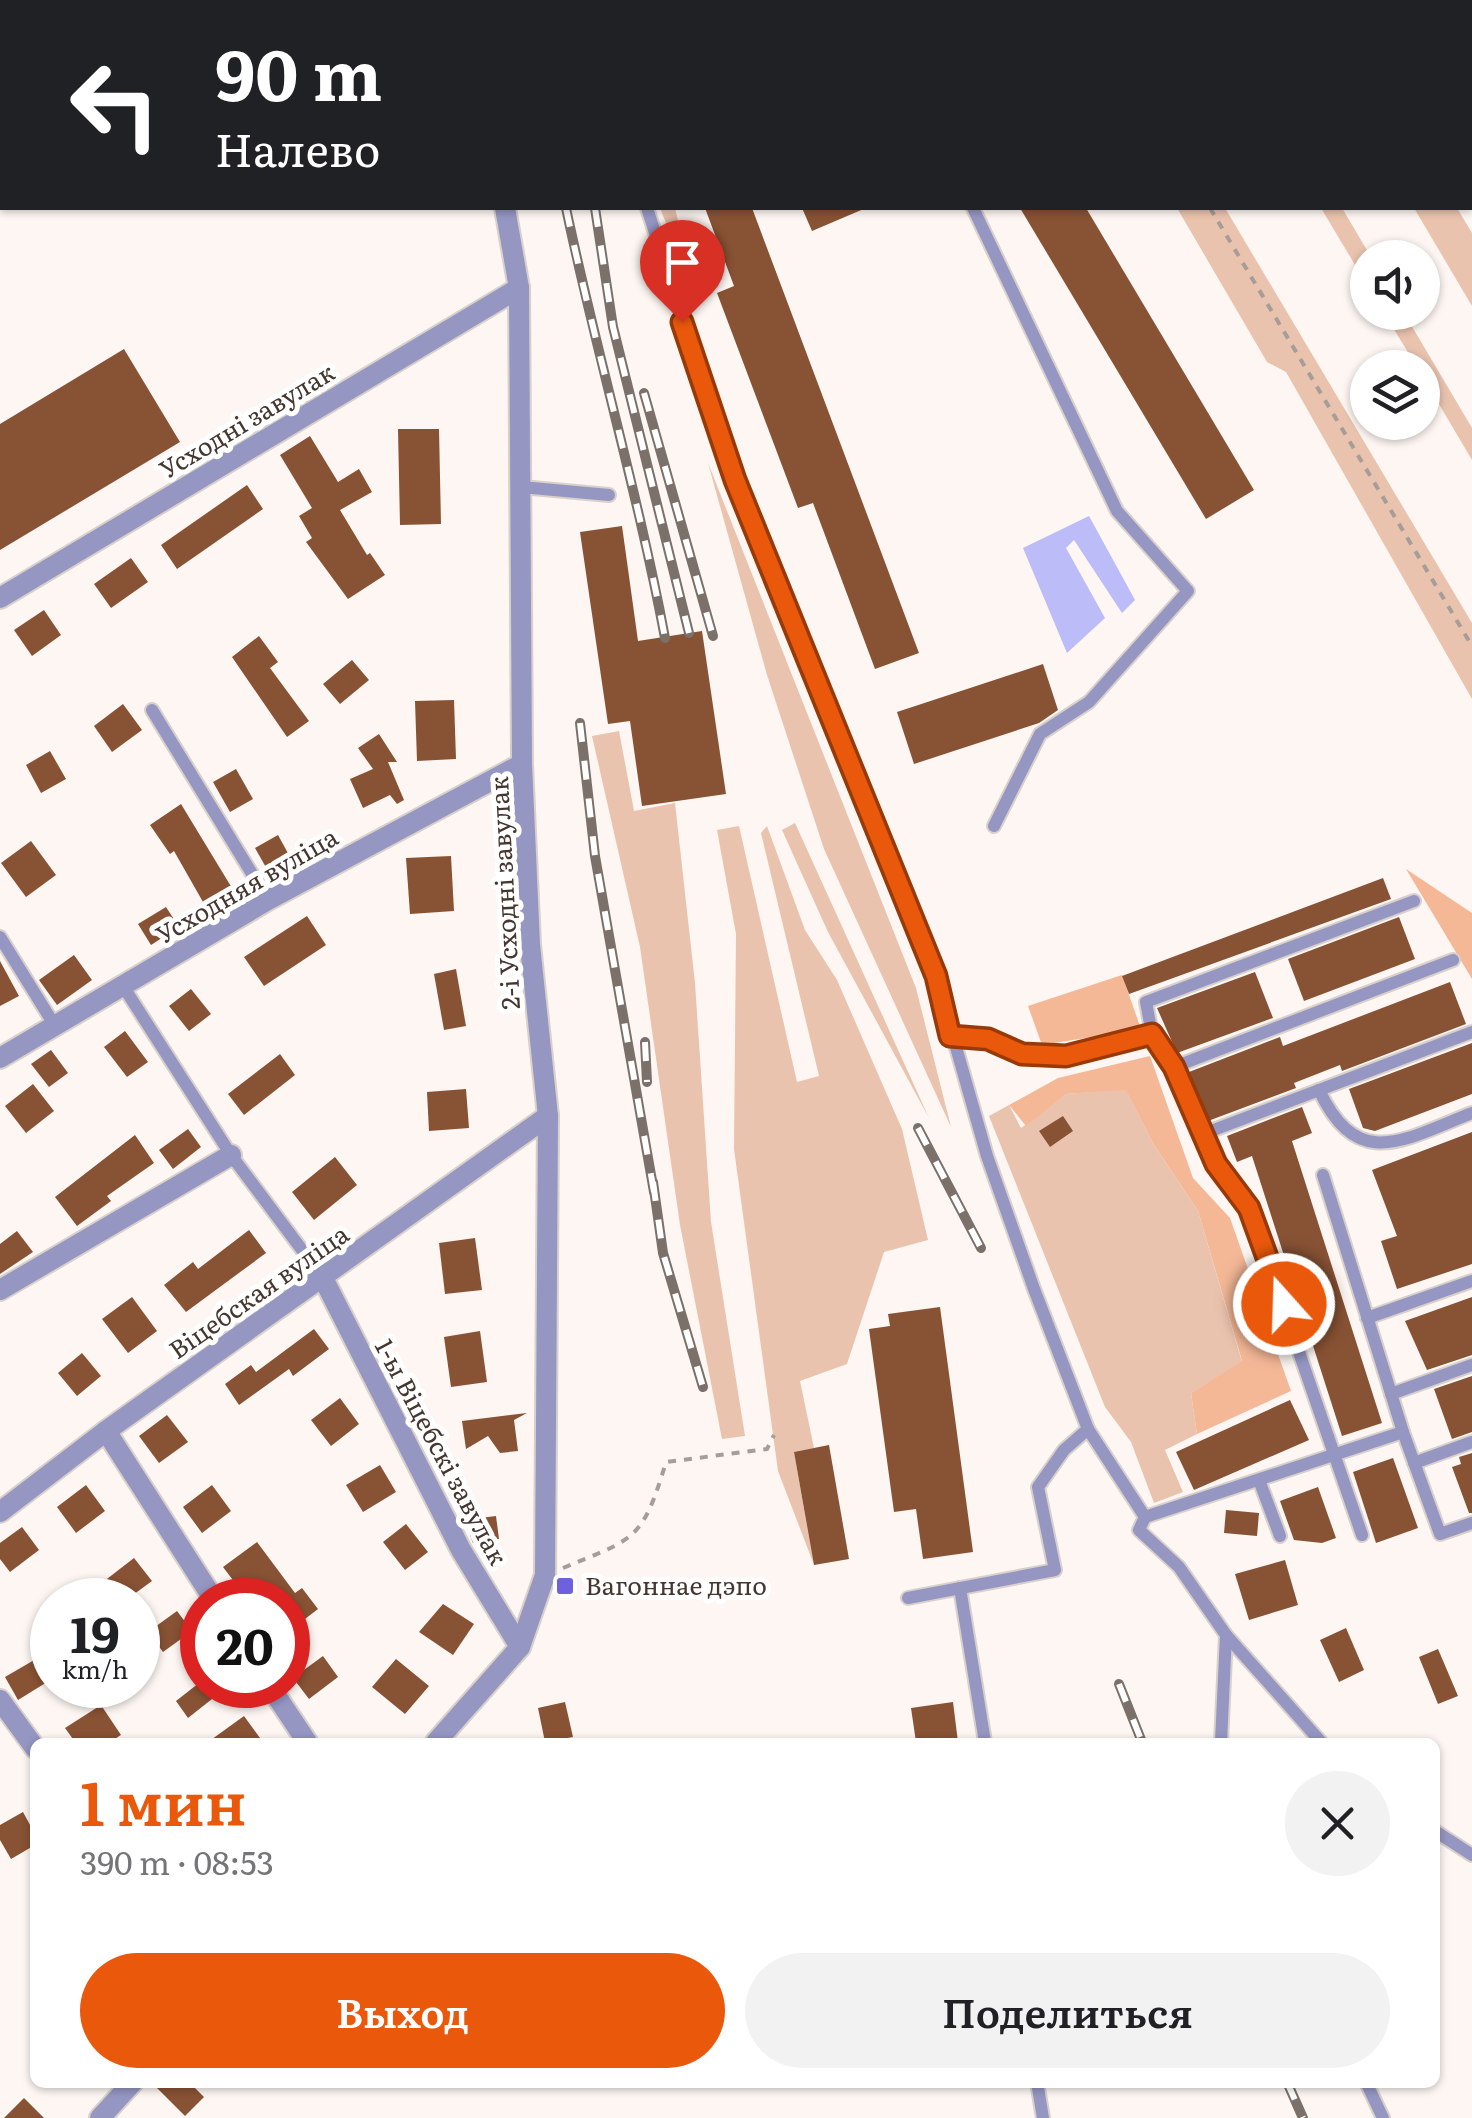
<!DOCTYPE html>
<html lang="ru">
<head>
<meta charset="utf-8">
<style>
  :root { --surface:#fff; --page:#f2f2f2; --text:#202124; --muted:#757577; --accent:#ea580c }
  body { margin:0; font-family:Literata,serif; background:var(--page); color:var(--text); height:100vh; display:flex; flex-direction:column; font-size:38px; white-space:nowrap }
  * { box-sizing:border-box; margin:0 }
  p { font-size:32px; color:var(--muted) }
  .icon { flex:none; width:55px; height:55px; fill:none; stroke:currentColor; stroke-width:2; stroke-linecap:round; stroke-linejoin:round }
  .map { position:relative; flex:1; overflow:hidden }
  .side { position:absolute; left:30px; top:1738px; width:1410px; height:350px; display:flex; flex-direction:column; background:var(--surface); border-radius:15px; box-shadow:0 2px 8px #0004 }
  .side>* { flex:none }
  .hud { position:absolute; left:0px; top:0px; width:1472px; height:210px; box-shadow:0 2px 8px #0004; background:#202124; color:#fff; overflow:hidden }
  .buttons { position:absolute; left:1350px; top:240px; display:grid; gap:20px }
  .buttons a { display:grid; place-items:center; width:90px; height:90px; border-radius:50%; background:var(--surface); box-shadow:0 2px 8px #0004; font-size:50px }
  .speed { position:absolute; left:30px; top:1578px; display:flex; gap:20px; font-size:50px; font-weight:700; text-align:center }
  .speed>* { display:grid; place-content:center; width:130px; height:130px; border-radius:50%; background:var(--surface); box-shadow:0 2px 8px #0004; line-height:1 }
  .speed small { font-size:25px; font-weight:400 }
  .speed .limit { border:15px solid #d22; background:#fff; color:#111 }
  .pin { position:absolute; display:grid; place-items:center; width:85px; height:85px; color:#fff; margin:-102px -42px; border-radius:50% 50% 50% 0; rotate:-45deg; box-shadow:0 0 10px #0007 }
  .pin .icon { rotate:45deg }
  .me { position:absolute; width:110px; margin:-55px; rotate:340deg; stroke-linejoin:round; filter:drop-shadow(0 0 8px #0008) }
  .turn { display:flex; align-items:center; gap:35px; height:210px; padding:0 50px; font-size:45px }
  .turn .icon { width:130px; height:130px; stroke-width:2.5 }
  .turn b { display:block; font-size:70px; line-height:85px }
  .round { display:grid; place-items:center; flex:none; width:105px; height:105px; border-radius:52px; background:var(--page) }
  .headline { display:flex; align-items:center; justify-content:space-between; height:170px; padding:0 50px }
  h1 { font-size:60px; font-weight:600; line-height:75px; color:var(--accent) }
  .button { display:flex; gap:20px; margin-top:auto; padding:20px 50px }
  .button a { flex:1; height:115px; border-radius:60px; background:var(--accent); color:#fff; font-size:40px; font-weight:600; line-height:115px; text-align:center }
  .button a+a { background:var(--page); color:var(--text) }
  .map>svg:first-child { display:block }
  .green { fill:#eac3ae }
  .forest { fill:#f5b897 }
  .water { fill:#bcbcf8 }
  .building { fill:#885234 }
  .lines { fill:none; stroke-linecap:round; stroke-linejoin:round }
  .service-casing { stroke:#d8d0cb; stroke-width:16 }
  .minor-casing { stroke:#d8d0cb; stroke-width:24 }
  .tertiary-casing { stroke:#d8d0cb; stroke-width:24 }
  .path { stroke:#a79d98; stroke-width:4; stroke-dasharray:8 8; stroke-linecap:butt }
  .service { stroke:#9596c2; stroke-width:12 }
  .minor { stroke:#9596c2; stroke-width:20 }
  .tertiary { stroke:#9596c2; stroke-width:20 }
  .rail-casing { stroke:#7c706a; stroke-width:10 }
  .rail { stroke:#fff; stroke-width:6; stroke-dasharray:19; stroke-linecap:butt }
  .route-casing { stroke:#983908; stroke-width:25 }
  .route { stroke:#ea580c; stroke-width:18 }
  .poi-dot { fill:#6e61db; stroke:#fff; stroke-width:4 }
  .labels { text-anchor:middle; stroke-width:10; stroke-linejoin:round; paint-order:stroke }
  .street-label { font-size:25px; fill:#453730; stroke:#fff }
  .poi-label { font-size:25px; fill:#453730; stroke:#fff; text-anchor:start }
</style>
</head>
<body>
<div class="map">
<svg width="1472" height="2118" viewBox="0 0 1472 2118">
  <rect width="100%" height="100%" fill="#fdf6f2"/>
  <g class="green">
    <path d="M660 208H675L697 300Z"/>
    <path d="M1177 208H1225L1472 623V699L1286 372 1267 362Z"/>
    <path d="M1321 208H1342L1371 257 1368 258 1367 285Z"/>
    <path d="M1414 208H1457L1472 233V306Z"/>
    <path d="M1384 313H1404L1472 428V460L1423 377 1422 368 1417 367Z"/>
    <path d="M708 463 916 988 951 1127 824 849 767 675Z"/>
    <path d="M619 731 634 811 675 803 695 983 711 1222 745 1436 722 1439 680 1225 640 947 592 736Z"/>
    <path d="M795 823 929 1118 828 932 782 830Z"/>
    <path d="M739 826 797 1082 819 1076 761 833 767 826 805 930 837 980 902 1129 928 1240 884 1252 847 1364 800 1381 814 1448 794 1452 814 1565 778 1471 734 1149 736 934 717 830Z"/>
    <path d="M1126 1089 1154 1145 1198 1211 1242 1362 1191 1393 1197 1434 1165 1450 1183 1492 1154 1503 1131 1442 1105 1407 989 1116 1009 1105 1021 1128 1066 1094Z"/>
  </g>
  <g class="forest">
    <path d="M1406 869 1472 913V979Z"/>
    <path d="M1122 975 1141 1029 1042 1045 1028 1006Z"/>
    <path d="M1150 1056 1193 1178 1230 1218 1291 1391 1197 1434 1191 1393 1242 1361 1198 1211 1154 1145 1126 1090 1066 1094 1026 1126 1009 1105 1058 1078Z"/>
  </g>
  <path class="water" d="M1089 516 1135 600 1122 613 1074 540 1066 548 1105 618 1067 653 1023 548Z"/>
  <g class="building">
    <path d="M705 208H752L919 653 875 669 813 503 798 508 717 293 734 286Z"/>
    <path d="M802 208H866L812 231Z"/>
    <path d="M1020 208H1086L1254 490 1206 519Z"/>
    <path d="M124 349 180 442 0 550V424Z"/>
    <path d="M398 429H439L441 524 400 525Z"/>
    <path d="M310 436 338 482 359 469 372 492 340 510 367 555 370 553 385 575 348 599 306 542 312 538 299 516 312 508 280 455Z"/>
    <path d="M247 485 263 509 177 569 161 545Z"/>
    <path d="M622 526 638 641 702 631 726 794 642 806 630 721 608 724 580 532Z"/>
    <path d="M131 558 148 582 111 608 94 584Z"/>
    <path d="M44 610 61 635 32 656 14 630Z"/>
    <path d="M259 636 278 662 270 668 309 721 287 737 232 657Z"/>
    <path d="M352 660 369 680 340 704 323 684Z"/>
    <path d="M1043 664 1058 710 1039 723 914 764 897 712Z"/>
    <path d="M454 700 456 759 417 761 415 701Z"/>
    <path d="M123 704 142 730 112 752 94 726Z"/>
    <path d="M379 734 397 762H388L404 800 397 804 390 795 363 808 350 779 373 769 358 748Z"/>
    <path d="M50 751 66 779 41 793 26 765Z"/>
    <path d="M236 769 253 799 230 812 213 782Z"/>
    <path d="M181 804 235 893 207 909 174 851 170 854 150 825Z"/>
    <path d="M278 835 295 866 272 878 255 848Z"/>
    <path d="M31 841 56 875 26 897 1 863Z"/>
    <path d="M451 856 454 911 410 914 406 858Z"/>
    <path d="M1383 878 1391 899 1129 994 1122 976Z"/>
    <path d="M166 907 179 927 151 945 138 924Z"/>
    <path d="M307 916 326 945 264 986 244 957Z"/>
    <path d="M1399 917 1415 959 1304 1001 1288 959Z"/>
    <path d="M74 955 92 980 57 1005 39 980Z"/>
    <path d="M0 961 19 996 0 1006Z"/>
    <path d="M456 969 466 1026 444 1030 434 974Z"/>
    <path d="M1255 972 1273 1018 1177 1053 1157 1008Z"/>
    <path d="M1450 982 1466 1024 1342 1071 1340 1065 1294 1083 1296 1088 1208 1121 1189 1072 1280 1037 1283 1046Z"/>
    <path d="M191 989 211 1014 189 1031 169 1006Z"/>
    <path d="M125 1031 148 1062 127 1077 104 1047Z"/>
    <path d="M1472 1043V1094L1375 1131 1363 1128 1349 1089Z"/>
    <path d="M51 1050 68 1073 49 1087 31 1064Z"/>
    <path d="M280 1054 295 1075 244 1115 228 1094Z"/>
    <path d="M33 1084 54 1111 26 1133 5 1106Z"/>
    <path d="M466 1089 469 1128 429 1131 427 1092Z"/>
    <path d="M1302 1107 1312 1133 1292 1141 1382 1423 1342 1436 1252 1156 1237 1162 1227 1136Z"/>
    <path d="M1063 1116 1073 1131 1050 1147 1039 1131Z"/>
    <path d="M188 1129 201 1147 173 1169 159 1150Z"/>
    <path d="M1472 1132V1264L1397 1289 1381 1241 1397 1236 1372 1170Z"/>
    <path d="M135 1135 154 1163 107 1196 111 1201 77 1226 55 1197Z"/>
    <path d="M335 1157 357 1185 314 1220 292 1192Z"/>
    <path d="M249 1230 266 1253 186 1312 164 1285 193 1262 198 1269Z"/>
    <path d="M17 1231 33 1252 0 1274V1244Z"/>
    <path d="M475 1238 482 1290 445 1294 439 1243Z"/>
    <path d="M132 1297 157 1331 128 1353 102 1319Z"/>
    <path d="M1472 1297V1355L1427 1370 1405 1321Z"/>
    <path d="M940 1307 973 1552 923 1559 916 1509 894 1512 869 1329 890 1326 888 1314Z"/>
    <path d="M314 1329 329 1349 293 1376 289 1369 239 1405 225 1384 251 1365 256 1372Z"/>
    <path d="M480 1331 487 1382 451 1387 444 1337Z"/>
    <path d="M82 1353 101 1376 77 1396 58 1373Z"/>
    <path d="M1472 1376V1432L1452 1439 1434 1389Z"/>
    <path d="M340 1398 359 1424 331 1446 311 1420Z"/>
    <path d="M1290 1400 1309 1440 1194 1490 1176 1452Z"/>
    <path d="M527 1413 514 1420 518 1451 500 1453 488 1436 466 1449 462 1421Z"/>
    <path d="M167 1415 188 1442 159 1463 139 1436Z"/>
    <path d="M829 1445 849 1559 814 1565 794 1452Z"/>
    <path d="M1472 1453V1513H1469L1452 1467 1461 1464 1459 1457Z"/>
    <path d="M1393 1458 1418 1528 1376 1543 1353 1472Z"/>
    <path d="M380 1465 396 1492 363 1512 346 1485Z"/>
    <path d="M86 1485 105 1511 76 1533 57 1507Z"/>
    <path d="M212 1485 231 1511 202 1533 183 1507Z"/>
    <path d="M1318 1487 1336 1538 1322 1543 1294 1540 1280 1501Z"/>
    <path d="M1226 1510 1259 1513 1257 1536 1224 1533Z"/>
    <path d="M496 1516 499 1539 473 1543 464 1520Z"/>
    <path d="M406 1524 428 1552 405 1570 383 1542Z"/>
    <path d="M22 1527 39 1550 10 1572 0 1559V1543Z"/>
    <path d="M257 1542 295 1593 302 1588 318 1609 288 1632V1600H248L223 1567Z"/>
    <path d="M134 1558 152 1581 126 1600H116L103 1582Z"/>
    <path d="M1285 1560 1298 1605 1249 1620 1235 1574Z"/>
    <path d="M443 1604 474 1624 453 1655 419 1632Z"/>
    <path d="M177 1611 192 1631 163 1652 148 1632Z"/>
    <path d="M1346 1628 1364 1670 1339 1682 1320 1640Z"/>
    <path d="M1438 1649 1458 1696 1438 1704 1419 1657Z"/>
    <path d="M41 1656 52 1679 18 1700 5 1677Z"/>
    <path d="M323 1656 338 1677 309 1699 293 1678Z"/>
    <path d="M396 1659 429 1686 405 1714 372 1687Z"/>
    <path d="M199 1683 212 1699 188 1718 176 1701Z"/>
    <path d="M565 1702 573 1737 545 1742 538 1708Z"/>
    <path d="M953 1702 958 1742H916L911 1708Z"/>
    <path d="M101 1705 121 1735 110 1742H75L65 1728Z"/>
    <path d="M244 1716 263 1742H208Z"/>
    <path d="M23 1812 35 1834V1845L11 1859 0 1840V1825Z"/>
    <path d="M151 2082H189L204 2097 185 2116Z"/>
    <path d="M24 2098 44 2118H4Z"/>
  </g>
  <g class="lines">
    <defs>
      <g id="service">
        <path d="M861 0 863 2"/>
        <path d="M622 2V0"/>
        <path d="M647 208 735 480 936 977 987 1156 1034 1289 1088 1429 1145 1517 1139 1530 1179 1567 1226 1635 1221 1742"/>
        <path d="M973 208 1117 511 1188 591 1089 702 1040 734 994 826"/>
        <path d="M521 487 609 495"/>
        <path d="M152 710 268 900"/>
        <path d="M0 937 55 1026"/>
        <path d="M123 986 231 1155 323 1278"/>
        <path d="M1152 1034 1146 1002 1414 901"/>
        <path d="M950 1036 988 1039 1022 1054 1066 1056 1152 1034 1174 1067 1216 1164 1249 1207 1362 1535"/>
        <path d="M1174 1067 1453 960"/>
        <path d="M1319 1090C1358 1173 1405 1139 1472 1113"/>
        <path d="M1203 1134 1472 1032"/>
        <path d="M1323 1175 1403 1432"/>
        <path d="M1367 1318 1472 1281"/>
        <path d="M1391 1394 1472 1365"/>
        <path d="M1414 1463 1472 1442"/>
        <path d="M1259 1480 1280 1536"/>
        <path d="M1145 1517 1403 1432 1440 1534 1472 1523"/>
        <path d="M960 1588 985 1742"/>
        <path d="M908 1598 1055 1570 1038 1487 1064 1450 1088 1429"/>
        <path d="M1226 1635 1321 1742"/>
        <path d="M1435 1831 1472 1855"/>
        <path d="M1037 2082 1043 2118"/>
        <path d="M1366 2082 1383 2118"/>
      </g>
      <g id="minor">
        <path d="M0 598 519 288"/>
        <path d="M0 1058 268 900 522 764"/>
        <path d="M323 1278 461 1550 520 1647"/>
        <path d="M0 1290 231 1155"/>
        <path d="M106 1431 214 1600"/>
        <path d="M0 1512 106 1431 548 1116"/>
        <path d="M269 1685 307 1742"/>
        <path d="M0 1700 35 1748"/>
      </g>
      <g id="tertiary">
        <path d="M501 2V0"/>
        <path d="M436 1742 520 1647 545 1575 548 1116 530 945 522 764 519 288 505 208"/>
        <path d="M100 2118 133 2082"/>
      </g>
    </defs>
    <use href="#service" class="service-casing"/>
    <use href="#minor" class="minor-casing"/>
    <use href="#tertiary" class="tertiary-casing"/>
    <g class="path">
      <path d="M1113 0 1114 2"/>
      <path d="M1210 208 1472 646"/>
      <path d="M563 1568C635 1538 642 1542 666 1462L767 1449 774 1435"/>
    </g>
    <use href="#service" class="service"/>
    <use href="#minor" class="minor"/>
    <use href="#tertiary" class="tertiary"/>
    <defs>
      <g id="rail">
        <path d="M566 208C596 352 638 493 665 638"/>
        <path d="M595 208 613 327 689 633"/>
        <path d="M644 393 713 636"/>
        <path d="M580 723 595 856 654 1192"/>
        <path d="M645 1042 647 1082"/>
        <path d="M918 1128 981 1248"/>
        <path d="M653 1182 663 1253 703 1387"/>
        <path d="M1119 1684 1142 1742"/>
        <path d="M1287 2082 1303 2118"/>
      </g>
    </defs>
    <use href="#rail" class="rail-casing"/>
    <use href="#rail" class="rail"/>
  </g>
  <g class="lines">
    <defs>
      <path id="route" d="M682 322 735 480 936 976 950 1036 988 1039 1022 1054 1066 1056 1152 1034 1174 1067 1216 1164 1249 1208 1284 1304"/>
    </defs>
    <use href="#route" class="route-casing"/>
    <use href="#route" class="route"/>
  </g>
  <rect class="poi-dot" x="555" y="1576" width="20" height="20" rx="5"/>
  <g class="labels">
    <g class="street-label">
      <text transform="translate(247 421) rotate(-31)" y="9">Усходні завулак</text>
      <text transform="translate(247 886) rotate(-30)" y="9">Усходняя вуліца</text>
      <text transform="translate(505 893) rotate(-93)" y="9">2-і Усходні завулак</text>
      <text transform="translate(259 1292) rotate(-35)" y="9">Віцебская вуліца</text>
      <text transform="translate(441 1452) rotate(62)" y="9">1-ы Віцебскі завулак</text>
    </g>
    <g class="poi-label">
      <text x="585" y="1595">Вагоннае дэпо</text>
    </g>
  </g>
</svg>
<div class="buttons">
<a><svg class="icon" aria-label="sound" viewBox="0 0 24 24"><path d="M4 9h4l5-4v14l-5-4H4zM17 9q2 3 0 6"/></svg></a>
<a><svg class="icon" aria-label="layers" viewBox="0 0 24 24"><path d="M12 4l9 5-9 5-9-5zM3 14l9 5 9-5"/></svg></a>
</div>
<div class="speed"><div>19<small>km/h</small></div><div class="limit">20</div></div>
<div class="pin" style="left:682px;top:322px;background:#d93025"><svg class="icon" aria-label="arrive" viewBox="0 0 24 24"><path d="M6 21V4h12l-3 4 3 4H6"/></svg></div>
<svg class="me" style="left:1284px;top:1304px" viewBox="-20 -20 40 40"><circle r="17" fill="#ea580c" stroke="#fff" stroke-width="3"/><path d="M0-11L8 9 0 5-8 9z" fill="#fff"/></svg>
<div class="hud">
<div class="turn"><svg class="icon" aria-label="left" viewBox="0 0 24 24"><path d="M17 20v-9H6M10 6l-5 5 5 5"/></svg><div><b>90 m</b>Налево</div></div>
</div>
<section class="side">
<div class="headline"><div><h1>1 мин</h1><p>390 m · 08:53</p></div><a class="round"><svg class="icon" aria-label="close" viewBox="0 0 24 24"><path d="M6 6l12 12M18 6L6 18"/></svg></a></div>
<div class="button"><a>Выход</a><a>Поделиться</a></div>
</section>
</div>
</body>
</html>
